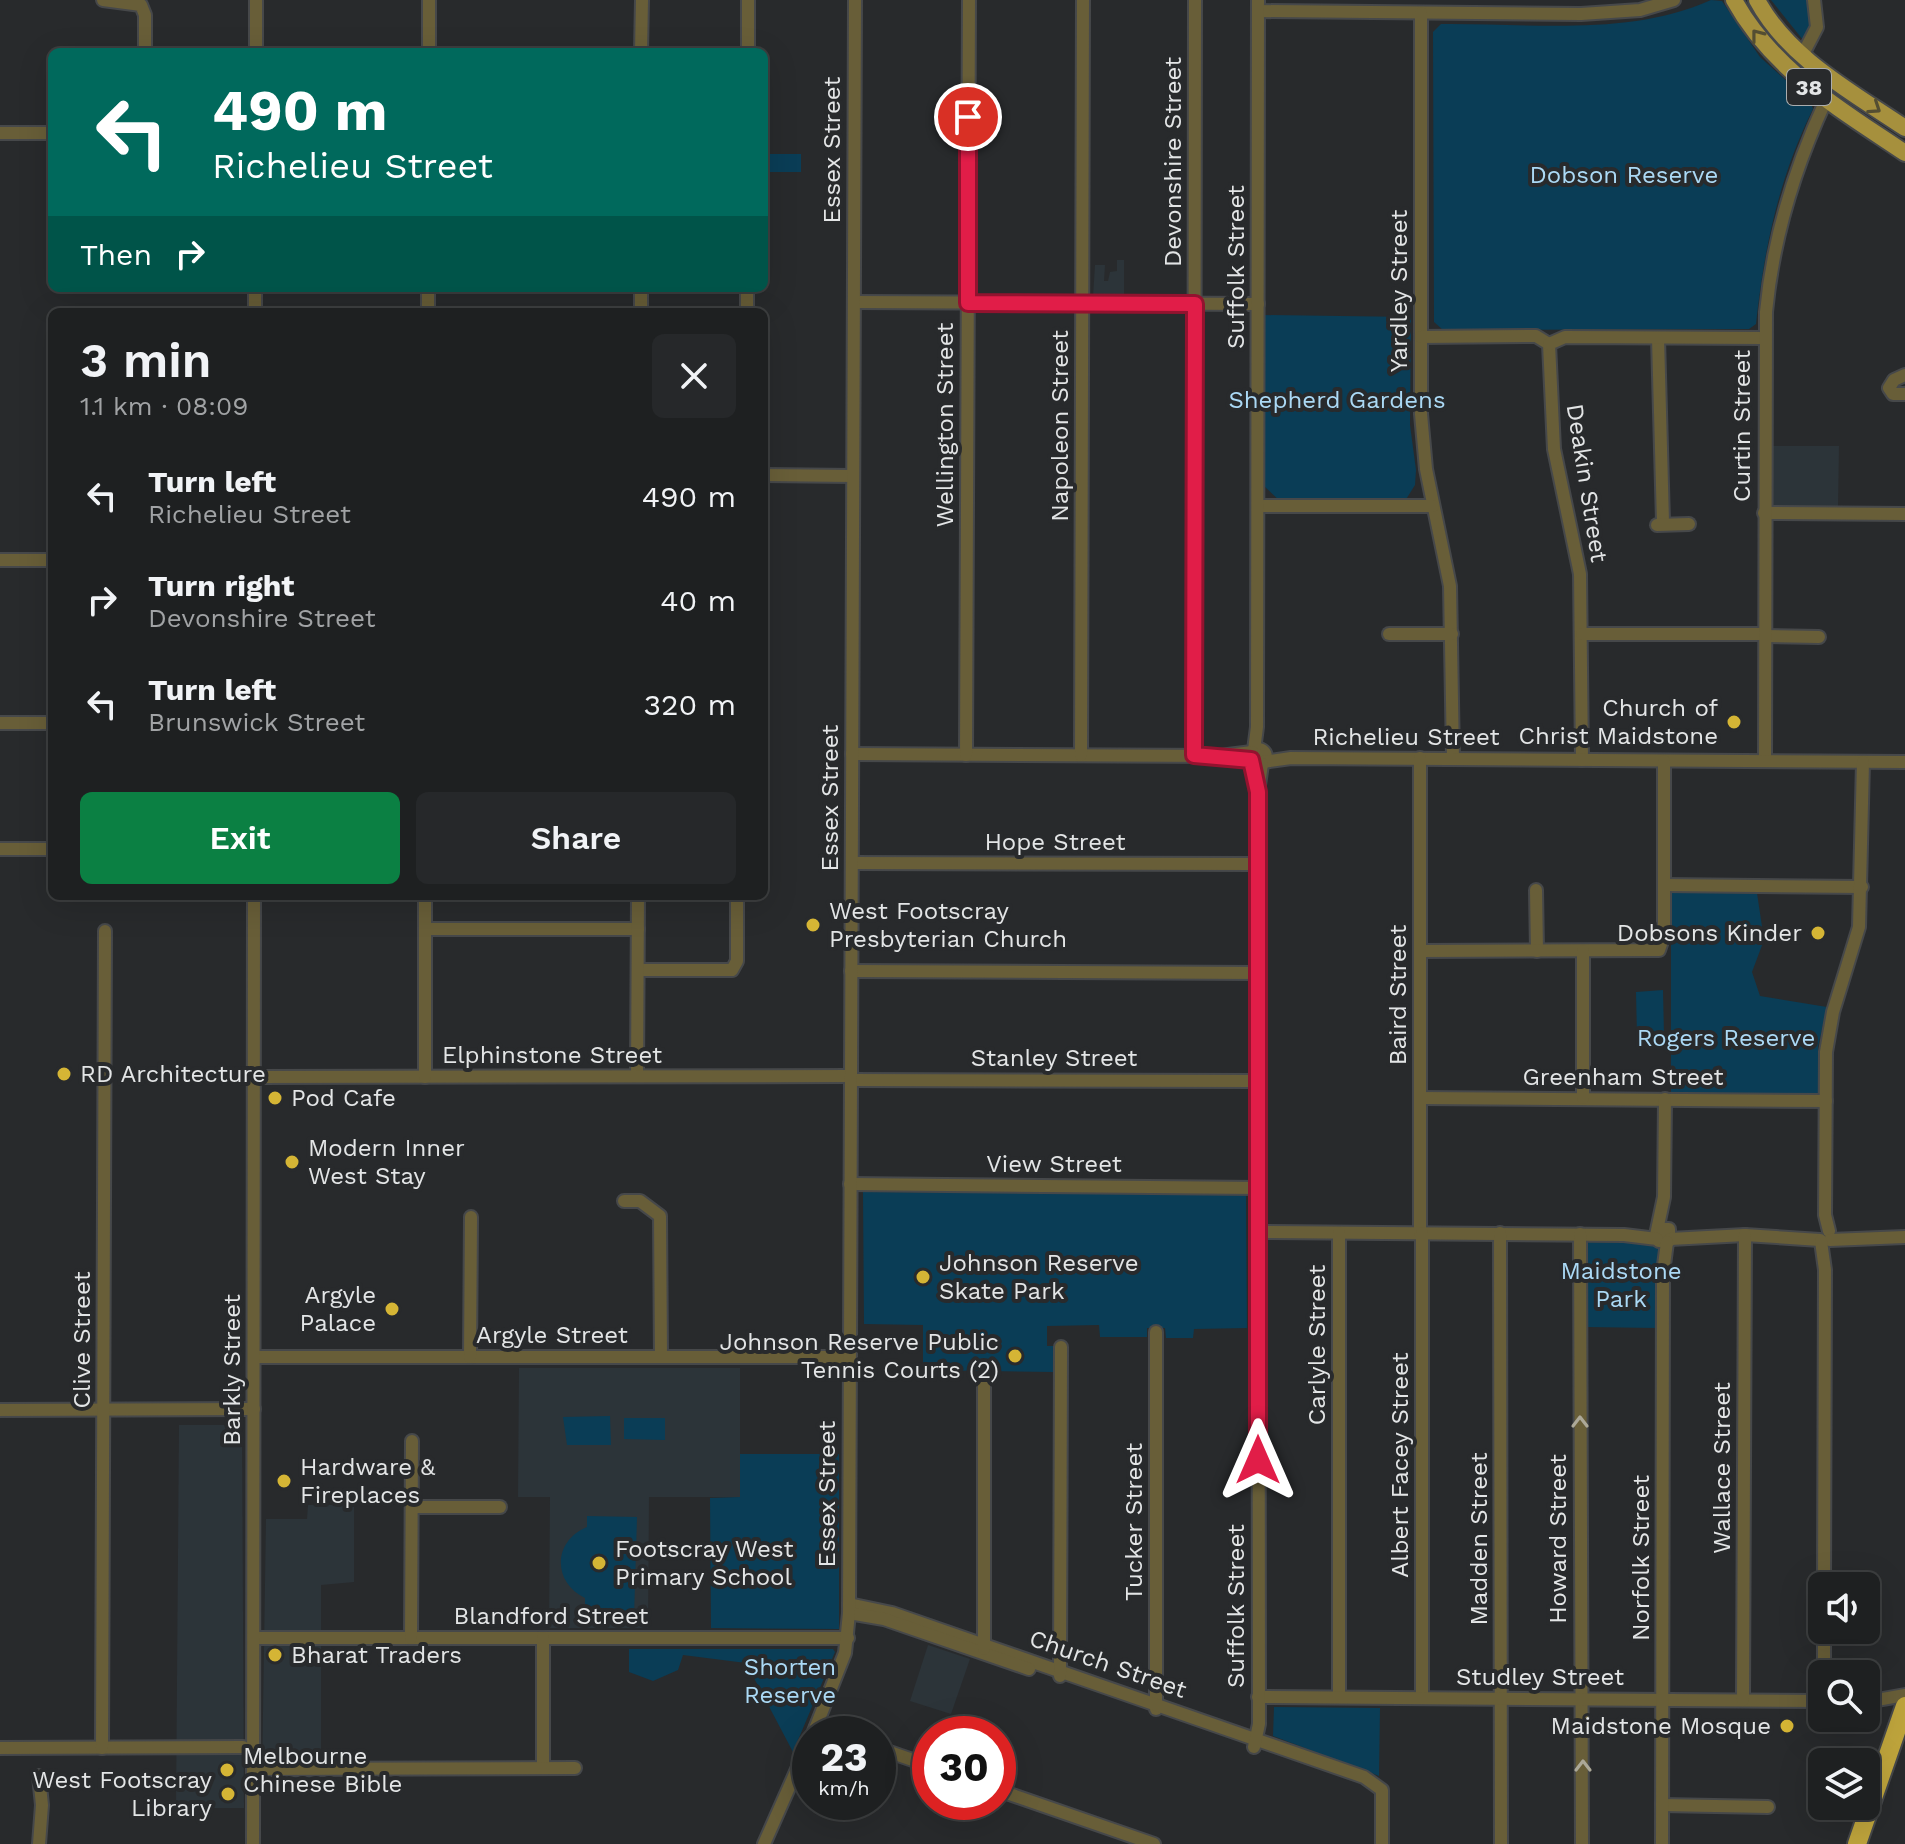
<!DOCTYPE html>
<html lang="en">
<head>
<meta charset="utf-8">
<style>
  :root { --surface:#1e2021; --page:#26282a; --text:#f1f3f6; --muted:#a1a3a5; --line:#3c3e3f; --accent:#0b8043 }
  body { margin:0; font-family:"Work Sans",sans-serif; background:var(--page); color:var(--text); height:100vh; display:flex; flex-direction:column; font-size:30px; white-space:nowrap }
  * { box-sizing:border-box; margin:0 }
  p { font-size:26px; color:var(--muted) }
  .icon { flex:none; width:44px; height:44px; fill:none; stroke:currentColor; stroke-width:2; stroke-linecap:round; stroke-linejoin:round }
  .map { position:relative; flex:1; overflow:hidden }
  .panel { position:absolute; left:48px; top:308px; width:720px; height:592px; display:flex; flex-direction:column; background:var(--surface); border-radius:12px; box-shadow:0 8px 32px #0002,0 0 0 2px var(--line) }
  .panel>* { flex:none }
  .hud { position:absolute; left:48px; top:48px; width:720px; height:244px; border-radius:12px; box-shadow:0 8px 32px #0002,0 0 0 2px var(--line); background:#00695c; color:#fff; overflow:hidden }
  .tools { position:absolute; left:1808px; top:1572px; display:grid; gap:16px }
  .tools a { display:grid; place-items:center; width:72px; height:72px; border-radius:12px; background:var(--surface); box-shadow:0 8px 32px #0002,0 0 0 2px var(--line); font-size:40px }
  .speed { position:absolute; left:792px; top:1716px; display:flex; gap:16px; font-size:40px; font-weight:700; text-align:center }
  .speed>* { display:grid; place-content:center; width:104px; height:104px; border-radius:50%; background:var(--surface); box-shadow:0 8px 32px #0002,0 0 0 2px var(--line); line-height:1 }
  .speed small { font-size:20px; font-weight:400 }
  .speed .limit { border:12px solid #d22; background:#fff; color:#111 }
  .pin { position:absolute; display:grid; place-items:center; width:68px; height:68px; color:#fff; margin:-34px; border:4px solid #fff; border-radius:50%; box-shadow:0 2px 8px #0007 }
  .me { position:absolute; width:88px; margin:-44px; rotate:0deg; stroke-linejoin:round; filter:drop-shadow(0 0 6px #0008) }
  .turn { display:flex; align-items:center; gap:28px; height:168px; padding:0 32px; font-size:36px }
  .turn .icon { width:104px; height:104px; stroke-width:2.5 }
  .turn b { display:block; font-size:56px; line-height:68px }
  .then { display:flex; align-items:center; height:76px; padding:0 32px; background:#0003; gap:16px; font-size:30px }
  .round { display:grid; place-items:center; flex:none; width:84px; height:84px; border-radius:12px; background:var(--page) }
  .headline { display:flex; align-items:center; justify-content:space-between; height:136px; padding:0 32px }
  h1 { font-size:48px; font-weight:600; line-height:60px }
  .primary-button { display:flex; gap:16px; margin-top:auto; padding:16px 32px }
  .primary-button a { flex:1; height:92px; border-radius:12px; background:var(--accent); color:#fff; font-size:32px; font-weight:600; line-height:92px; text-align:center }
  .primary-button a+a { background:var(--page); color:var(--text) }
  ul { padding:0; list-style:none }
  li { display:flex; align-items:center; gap:24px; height:104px; padding:0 32px }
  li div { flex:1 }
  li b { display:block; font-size:30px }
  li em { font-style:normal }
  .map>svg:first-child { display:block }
  .built { fill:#2c3439 }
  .green { fill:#0a3d56 }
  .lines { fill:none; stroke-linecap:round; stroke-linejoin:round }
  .minor-casing { stroke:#46484a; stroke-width:16 }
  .major-casing { stroke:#46484a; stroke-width:20 }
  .highway-casing { stroke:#46484a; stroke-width:22 }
  .minor { stroke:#685e38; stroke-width:12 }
  .major { stroke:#a6903d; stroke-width:16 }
  .highway { stroke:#bea43c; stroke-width:18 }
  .oneway { stroke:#544e32 }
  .oneway2 { stroke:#aca898 }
  .route-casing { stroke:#92132f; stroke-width:20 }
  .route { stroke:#e11d48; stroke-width:14 }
  .poi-dot { fill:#d5b535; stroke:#282a2c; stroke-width:3 }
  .labels { text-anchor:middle; stroke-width:8; stroke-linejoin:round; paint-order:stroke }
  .shield { fill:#282a2c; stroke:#abadae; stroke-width:2 }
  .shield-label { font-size:22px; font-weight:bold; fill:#e3e5e6 }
  .street-label { font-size:24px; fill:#e3e5e6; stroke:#282a2c }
  .park-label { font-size:24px; fill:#abd9f5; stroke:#282a2c }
  .poi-label { font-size:24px; fill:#e3e5e6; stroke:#282a2c; text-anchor:start }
</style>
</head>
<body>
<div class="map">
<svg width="1905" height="1844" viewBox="0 0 1905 1844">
  <rect width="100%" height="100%" fill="#282a2c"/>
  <g class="built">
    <path d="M1117 260H1124V297H1093L1095 265H1105L1104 281H1108L1110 272 1117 271Z"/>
    <path d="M1771 446H1839L1838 507 1770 506Z"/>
    <path d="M519 1368H740V1497H649L648 1628H549L550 1497H518Z"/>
    <path d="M179 1425H242L244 1808H176Z"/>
    <path d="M308 1505H354V1582L321 1585V1778L262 1777 266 1519H307Z"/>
    <path d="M928 1645 970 1659 951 1714 910 1701Z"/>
  </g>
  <g class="green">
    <path d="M1711 0 1722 1 1760 57 1811 103 1813 109C1779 177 1764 249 1756 324L1749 329 1443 330 1434 322 1433 32 1441 24C1529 23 1630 37 1711 0Z"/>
    <path d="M1771 0H1807C1814 14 1813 29 1803 40Z"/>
    <rect x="764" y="154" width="37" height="18"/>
    <path d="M1262 315 1411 317 1410 425 1416 470 1415 485 1405 501H1280L1264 486Z"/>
    <path d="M1671 892 1757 893 1764 940 1752 972 1760 996 1827 1007 1818 1047V1095L1671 1093Z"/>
    <path d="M1663 990 1664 1035 1637 1036 1636 992Z"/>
    <path d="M863 1192 1246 1194 1247 1328 1194 1329 1193 1338H1166L1165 1328H1147V1337H1100L1099 1325 1047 1326V1346H1055L1054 1372 923 1370V1325L864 1324Z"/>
    <path d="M1585 1242 1658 1243V1328L1585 1327Z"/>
    <path d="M610 1416 611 1445H567L563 1417Z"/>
    <path d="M624 1418H665V1440L624 1439Z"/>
    <path d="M740 1454H839V1629L711 1628 710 1498 740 1497Z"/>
    <path d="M587 1516 637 1517 634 1617 585 1616V1598C552 1582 553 1541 587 1527Z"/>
    <path d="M629 1649H833L835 1652 793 1752 746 1663 683 1655 678 1670 653 1681 629 1672Z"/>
    <path d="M1274 1707 1380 1708 1379 1776 1273 1736Z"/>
  </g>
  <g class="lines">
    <defs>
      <g id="minor">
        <path d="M103 0 141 5 145 15V51"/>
        <path d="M1258 11 1581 14 1640 10 1674 0"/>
        <path d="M1421 13V414L1426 469 1450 586 1453 758"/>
        <path d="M256 52V0"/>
        <path d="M429 52V0"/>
        <path d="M641 52 642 0"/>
        <path d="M748 52V0"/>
        <path d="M1802 56 1817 27 1814 0"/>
        <path d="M0 133H52"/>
        <path d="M854 302 1258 304"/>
        <path d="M255 312V288"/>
        <path d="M428 312V288"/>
        <path d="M641 312V288"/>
        <path d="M747 312V288"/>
        <path d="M1421 337 1536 336 1549 344 1554 449 1580 574 1582 760"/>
        <path d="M1658 338 1663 522"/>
        <path d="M1549 344 1565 337 1764 338"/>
        <path d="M1905 375 1894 380 1889 388 1893 394H1905"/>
        <path d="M764 475 853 476"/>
        <path d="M1258 506H1433"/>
        <path d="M1764 513 1905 514"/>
        <path d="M1657 525 1689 524"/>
        <path d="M0 560H52"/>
        <path d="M1389 634H1452"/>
        <path d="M1582 634H1765"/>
        <path d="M1765 636 1819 637"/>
        <path d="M0 723H52"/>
        <circle cx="1258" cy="757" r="8"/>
        <path d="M1254 750 1257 727 1258 0"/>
        <path d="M852 754 1220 756 1252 752"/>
        <path d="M966 755 969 0"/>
        <path d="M1081 755 1083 0"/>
        <path d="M1194 755 1195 0"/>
        <path d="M1765 761 1766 312C1773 237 1794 169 1826 100"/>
        <path d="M1263 762 1291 758 1905 762"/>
        <path d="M0 849H52"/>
        <path d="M852 863 1258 864"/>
        <path d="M1664 885 1862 887"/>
        <path d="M1536 890 1537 951"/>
        <path d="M425 929H638"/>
        <path d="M1420 951 1659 950 1664 935V761"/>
        <path d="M638 970H732L737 961V896"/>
        <path d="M851 971 1258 973"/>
        <path d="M637 1076 638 896"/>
        <path d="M254 1077 851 1076"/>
        <path d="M425 1077V896"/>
        <path d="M851 1080 1258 1081"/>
        <path d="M1420 1098 1826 1101"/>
        <path d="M1583 1098V951"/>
        <path d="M850 1184 1258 1188"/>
        <path d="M624 1201H640L660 1216 661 1357"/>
        <path d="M1659 1229H1669V1241H1659L1656 1235 1664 1197 1665 1099"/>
        <path d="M1829 1231 1825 1215 1826 1052 1833 1012 1859 927 1863 762"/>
        <path d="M1258 1232 1624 1235 1657 1239"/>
        <path d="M1339 1233V1697"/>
        <path d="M1420 1233V758"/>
        <path d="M1422 1233V1698"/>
        <path d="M1500 1233 1501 1844"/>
        <path d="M1580 1234 1582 1844"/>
        <path d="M1670 1239 1745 1235 1820 1240"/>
        <path d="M1830 1240 1905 1237"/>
        <path d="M1821 1241 1825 1270 1824 1586"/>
        <path d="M1156 1332V1709"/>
        <path d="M254 1357H849"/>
        <path d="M470 1357 471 1217"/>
        <path d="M0 1410 254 1409"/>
        <path d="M412 1507H500"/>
        <path d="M849 1604 892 1613 1364 1777 1382 1790V1844"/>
        <path d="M849 1613 884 1619 1029 1669"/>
        <path d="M254 1638H848"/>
        <path d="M411 1638 412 1441"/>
        <path d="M984 1649V1380"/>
        <path d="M1824 1674V1630"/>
        <path d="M1060 1676 1061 1347"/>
        <path d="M1258 1697 1822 1701"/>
        <path d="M1743 1700 1745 1235"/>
        <path d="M1866 1702 1905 1695"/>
        <path d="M816 1727 837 1734"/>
        <path d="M813 1734 845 1653 849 1613 855 0"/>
        <path d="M1254 1747 1259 1724 1258 792 1262 764"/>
        <path d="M0 1748 243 1747"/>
        <path d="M102 1748 105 931"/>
        <path d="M878 1748 930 1766"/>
        <path d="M543 1767V1638"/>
        <path d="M254 1769 575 1768"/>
        <path d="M39 1776 42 1805 39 1844"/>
        <path d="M998 1790 1154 1844"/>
        <path d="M1662 1805 1768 1807"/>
        <path d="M253 1844 254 896"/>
        <path d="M764 1844 810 1740"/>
        <path d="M1662 1844 1663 1273 1667 1242"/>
      </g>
      <g id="major">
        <path d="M1734 0C1773 71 1840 109 1905 153"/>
        <path d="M1757 0C1788 58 1852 92 1905 128"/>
      </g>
      <path id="highway" d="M1857 1844 1905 1706"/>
    </defs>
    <use href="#minor" class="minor-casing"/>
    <use href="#major" class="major-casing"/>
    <use href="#highway" class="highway-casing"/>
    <use href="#minor" class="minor"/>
    <use href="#major" class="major"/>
    <use href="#highway" class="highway"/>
  </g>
  <defs><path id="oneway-chevron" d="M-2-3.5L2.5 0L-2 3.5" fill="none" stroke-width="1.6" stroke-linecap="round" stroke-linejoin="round" transform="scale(2)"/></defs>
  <g class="oneway">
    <use href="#oneway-chevron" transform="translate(1757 35) rotate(-128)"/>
    <use href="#oneway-chevron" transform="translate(1875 108) rotate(34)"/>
  </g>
  <g class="oneway2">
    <use href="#oneway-chevron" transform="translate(1580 1422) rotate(-90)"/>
    <use href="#oneway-chevron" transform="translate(1583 1766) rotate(-90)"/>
  </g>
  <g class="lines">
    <defs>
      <path id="route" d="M968 117V303L1195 304 1194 755 1251 760 1258 792V1460"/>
    </defs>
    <use href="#route" class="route-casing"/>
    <use href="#route" class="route"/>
  </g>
  <g class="poi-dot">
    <circle cx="1734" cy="722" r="8"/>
    <circle cx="813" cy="925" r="8"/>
    <circle cx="1818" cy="933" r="8"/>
    <circle cx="64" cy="1074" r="8"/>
    <circle cx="275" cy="1098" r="8"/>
    <circle cx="292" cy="1162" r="8"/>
    <circle cx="923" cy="1277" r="8"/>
    <circle cx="392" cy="1309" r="8"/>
    <circle cx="1015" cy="1356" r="8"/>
    <circle cx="284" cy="1481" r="8"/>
    <circle cx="599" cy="1563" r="8"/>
    <circle cx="275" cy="1655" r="8"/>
    <circle cx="1787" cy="1726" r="8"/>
    <circle cx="227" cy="1770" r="8"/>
    <circle cx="228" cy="1794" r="8"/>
  </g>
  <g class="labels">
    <rect class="shield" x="1787" y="69" width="44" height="36" rx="6"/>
    <g class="shield-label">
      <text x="1809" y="95">38</text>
    </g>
    <g class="street-label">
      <text transform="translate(832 150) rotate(-90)" y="8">Essex Street</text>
      <text transform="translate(1173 162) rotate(-90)" y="8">Devonshire Street</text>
      <text transform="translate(1236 267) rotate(-90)" y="8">Suffolk Street</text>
      <text transform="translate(1399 291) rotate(-90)" y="8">Yardley Street</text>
      <text transform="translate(945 425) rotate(-90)" y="8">Wellington Street</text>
      <text transform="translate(1060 426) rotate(-90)" y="8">Napoleon Street</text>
      <text transform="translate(1742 426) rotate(-90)" y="8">Curtin Street</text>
      <text transform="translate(1587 483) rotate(81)" y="8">Deakin Street</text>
      <text x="1406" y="745">Richelieu Street</text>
      <text transform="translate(830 798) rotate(-90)" y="8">Essex Street</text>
      <text x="1055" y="850">Hope Street</text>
      <text transform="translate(1398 995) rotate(-90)" y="8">Baird Street</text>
      <text x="552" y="1063">Elphinstone Street</text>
      <text x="1054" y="1066">Stanley Street</text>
      <text x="1623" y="1085">Greenham Street</text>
      <text x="1054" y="1172">View Street</text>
      <text x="552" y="1343">Argyle Street</text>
      <text transform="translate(82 1340) rotate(-90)" y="8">Clive Street</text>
      <text transform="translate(1317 1345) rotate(-90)" y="8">Carlyle Street</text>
      <text transform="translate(232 1370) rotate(-90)" y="8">Barkly Street</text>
      <text transform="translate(1400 1465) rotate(-90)" y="8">Albert Facey Street</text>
      <text transform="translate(1722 1468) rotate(-90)" y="8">Wallace Street</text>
      <text transform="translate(827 1494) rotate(-90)" y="8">Essex Street</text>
      <text transform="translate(1134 1522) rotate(-90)" y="8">Tucker Street</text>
      <text transform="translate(1479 1539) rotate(-90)" y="8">Madden Street</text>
      <text transform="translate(1558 1539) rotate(-90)" y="8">Howard Street</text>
      <text transform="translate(1641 1558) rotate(-90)" y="8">Norfolk Street</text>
      <text transform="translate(1236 1606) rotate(-90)" y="8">Suffolk Street</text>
      <text x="551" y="1624">Blandford Street</text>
      <text transform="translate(1108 1664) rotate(19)" y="8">Church Street</text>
      <text x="1540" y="1685">Studley Street</text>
    </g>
    <g class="park-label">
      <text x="1624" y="183">Dobson Reserve</text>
      <text x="1337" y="408">Shepherd Gardens</text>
      <text x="1726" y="1046">Rogers Reserve</text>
      <text x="1621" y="1279">Maidstone<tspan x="1621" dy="28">Park</tspan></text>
      <text x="790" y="1675">Shorten<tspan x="790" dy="28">Reserve</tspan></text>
    </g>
    <g class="poi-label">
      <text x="1718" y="716" text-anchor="end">Church of<tspan x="1718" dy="28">Christ Maidstone</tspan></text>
      <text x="829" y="919">West Footscray<tspan x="829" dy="28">Presbyterian Church</tspan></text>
      <text x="1802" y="941" text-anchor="end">Dobsons Kinder</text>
      <text x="80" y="1082">RD Architecture</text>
      <text x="291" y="1106">Pod Cafe</text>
      <text x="308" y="1156">Modern Inner<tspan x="308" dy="28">West Stay</tspan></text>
      <text x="939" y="1271">Johnson Reserve<tspan x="939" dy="28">Skate Park</tspan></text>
      <text x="376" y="1303" text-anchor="end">Argyle<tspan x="376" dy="28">Palace</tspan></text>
      <text x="999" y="1350" text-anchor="end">Johnson Reserve Public<tspan x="999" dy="28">Tennis Courts (2)</tspan></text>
      <text x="300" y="1475">Hardware &amp;<tspan x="300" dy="28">Fireplaces</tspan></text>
      <text x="615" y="1557">Footscray West<tspan x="615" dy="28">Primary School</tspan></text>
      <text x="291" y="1663">Bharat Traders</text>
      <text x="1771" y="1734" text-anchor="end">Maidstone Mosque</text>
      <text x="243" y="1764">Melbourne<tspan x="243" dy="28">Chinese Bible</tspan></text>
      <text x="212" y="1788" text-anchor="end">West Footscray<tspan x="212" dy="28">Library</tspan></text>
    </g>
  </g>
</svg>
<div class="tools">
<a><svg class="icon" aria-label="sound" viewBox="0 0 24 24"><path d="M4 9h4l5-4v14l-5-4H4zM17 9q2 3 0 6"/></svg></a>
<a><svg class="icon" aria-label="search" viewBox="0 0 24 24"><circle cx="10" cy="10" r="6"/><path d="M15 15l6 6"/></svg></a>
<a><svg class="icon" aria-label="layers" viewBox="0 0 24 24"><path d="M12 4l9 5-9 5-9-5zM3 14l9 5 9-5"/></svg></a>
</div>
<div class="speed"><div>23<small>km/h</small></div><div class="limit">30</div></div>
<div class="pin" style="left:968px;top:117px;background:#d93025"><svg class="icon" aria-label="arrive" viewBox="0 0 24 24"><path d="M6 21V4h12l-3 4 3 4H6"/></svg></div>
<svg class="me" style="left:1258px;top:1460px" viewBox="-20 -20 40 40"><path d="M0-17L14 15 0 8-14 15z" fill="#e11d48" stroke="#fff" stroke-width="4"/></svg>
<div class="hud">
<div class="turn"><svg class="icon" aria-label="left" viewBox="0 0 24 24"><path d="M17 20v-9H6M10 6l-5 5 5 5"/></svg><div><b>490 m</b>Richelieu Street</div></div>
<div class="then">Then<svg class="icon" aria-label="right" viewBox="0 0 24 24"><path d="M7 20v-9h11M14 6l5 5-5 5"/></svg></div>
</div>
<section class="panel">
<div class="headline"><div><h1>3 min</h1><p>1.1 km · 08:09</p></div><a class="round"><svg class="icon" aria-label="close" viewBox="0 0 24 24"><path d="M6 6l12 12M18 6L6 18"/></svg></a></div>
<ul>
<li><svg class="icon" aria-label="left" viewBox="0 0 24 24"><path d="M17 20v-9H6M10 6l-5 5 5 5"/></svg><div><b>Turn left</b><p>Richelieu Street</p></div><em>490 m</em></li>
<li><svg class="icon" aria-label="right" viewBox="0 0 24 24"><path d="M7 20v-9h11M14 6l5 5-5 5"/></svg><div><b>Turn right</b><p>Devonshire Street</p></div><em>40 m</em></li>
<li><svg class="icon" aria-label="left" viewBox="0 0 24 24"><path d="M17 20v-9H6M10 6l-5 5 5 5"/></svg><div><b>Turn left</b><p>Brunswick Street</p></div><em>320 m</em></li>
</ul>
<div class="primary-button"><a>Exit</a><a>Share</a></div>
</section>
</div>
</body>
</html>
